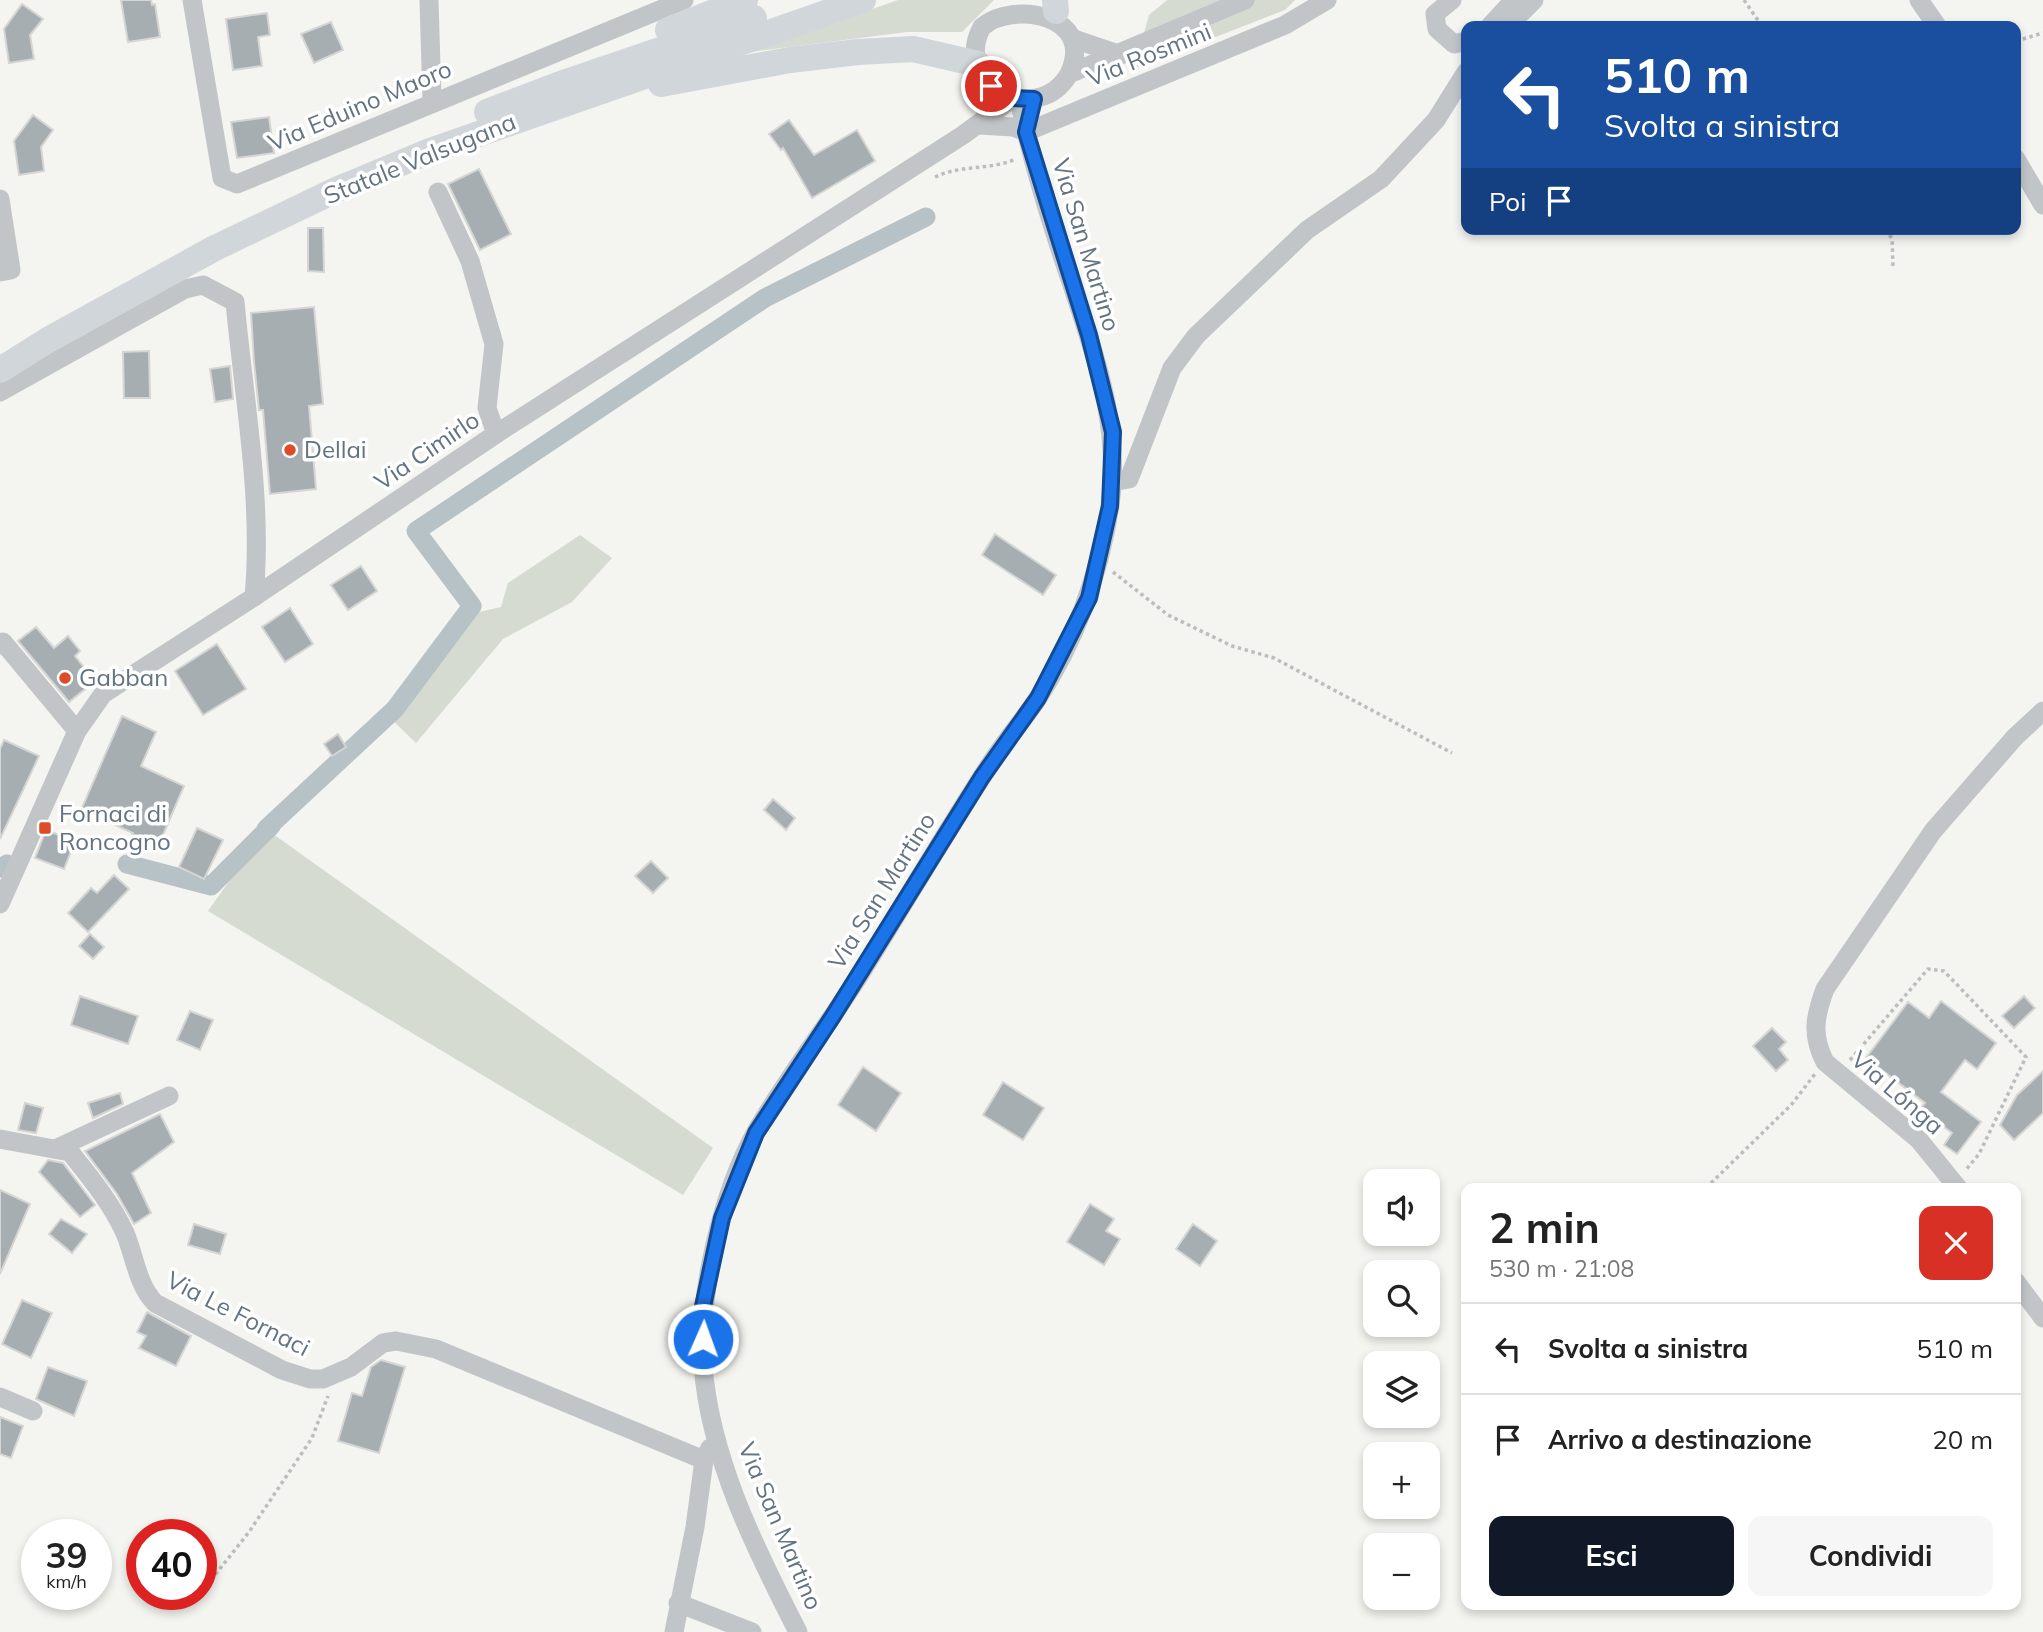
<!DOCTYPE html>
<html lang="it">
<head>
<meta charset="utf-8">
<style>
  :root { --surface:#fff; --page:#f6f6f6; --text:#222; --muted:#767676; --line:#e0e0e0; --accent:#111827 }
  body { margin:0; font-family:Mulish,sans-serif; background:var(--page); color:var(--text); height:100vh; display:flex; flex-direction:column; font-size:26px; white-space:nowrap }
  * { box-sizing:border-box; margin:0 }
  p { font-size:23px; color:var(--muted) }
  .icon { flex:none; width:38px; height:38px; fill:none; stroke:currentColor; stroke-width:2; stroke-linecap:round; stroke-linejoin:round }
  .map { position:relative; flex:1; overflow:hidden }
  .panel { position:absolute; left:1461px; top:1183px; width:560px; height:427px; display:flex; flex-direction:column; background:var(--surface); border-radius:14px; box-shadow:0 4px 10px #0003 }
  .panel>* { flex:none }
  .banner { position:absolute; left:1461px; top:21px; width:560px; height:214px; border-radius:14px; box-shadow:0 4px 10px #0003; background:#1a4fa0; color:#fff; overflow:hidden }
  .buttons { position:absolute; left:1363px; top:1169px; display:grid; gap:14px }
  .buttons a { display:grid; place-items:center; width:77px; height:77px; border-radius:14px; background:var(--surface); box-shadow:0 4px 10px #0003; font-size:35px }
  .speed { position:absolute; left:21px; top:1519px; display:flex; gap:14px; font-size:35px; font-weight:700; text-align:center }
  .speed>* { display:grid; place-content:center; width:91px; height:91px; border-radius:50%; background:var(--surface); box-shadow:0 4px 10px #0003; line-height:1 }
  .speed small { font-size:18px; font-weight:400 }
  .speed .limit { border:10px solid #d22; background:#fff; color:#111 }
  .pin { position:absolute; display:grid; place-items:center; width:60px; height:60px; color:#fff; margin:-30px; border:4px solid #fff; border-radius:50%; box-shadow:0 2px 7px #0007 }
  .me { position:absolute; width:77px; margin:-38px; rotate:2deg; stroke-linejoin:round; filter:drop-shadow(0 0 5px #0008) }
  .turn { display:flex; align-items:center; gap:24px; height:147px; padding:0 28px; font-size:32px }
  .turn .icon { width:91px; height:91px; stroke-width:2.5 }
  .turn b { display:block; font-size:49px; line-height:60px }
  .then { display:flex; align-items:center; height:66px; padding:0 28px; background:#0003; gap:14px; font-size:26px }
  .round { display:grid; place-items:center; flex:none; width:74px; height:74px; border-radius:14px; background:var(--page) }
  .overview { display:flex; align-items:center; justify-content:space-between; height:119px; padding:0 28px }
  h1 { font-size:42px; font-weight:700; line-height:52px }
  .cta { display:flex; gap:14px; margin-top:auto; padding:14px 28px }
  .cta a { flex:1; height:80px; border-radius:14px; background:var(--accent); color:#fff; font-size:28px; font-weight:700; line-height:80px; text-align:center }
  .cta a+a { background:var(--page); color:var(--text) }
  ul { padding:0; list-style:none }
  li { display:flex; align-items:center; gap:21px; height:91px; padding:0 28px; border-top:2px solid var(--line) }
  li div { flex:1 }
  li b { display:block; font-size:26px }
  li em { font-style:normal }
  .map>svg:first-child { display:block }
  .green { fill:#d5dbd1 }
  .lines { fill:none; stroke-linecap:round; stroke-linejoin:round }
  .canal { stroke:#b6c2c6; stroke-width:19 }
  .building { fill:#a6aeb2; stroke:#d5d5d3; stroke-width:2 }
  .path { stroke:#bbbdbf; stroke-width:3.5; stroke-dasharray:3.5 3.5; stroke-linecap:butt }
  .minor { stroke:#c1c5c8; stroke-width:19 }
  .highway { stroke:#d1d6da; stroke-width:26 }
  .route-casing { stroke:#114b97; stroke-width:18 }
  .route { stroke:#1a73e8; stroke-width:12 }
  .poi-dot { fill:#dd4c26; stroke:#fff; stroke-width:2.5 }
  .labels { text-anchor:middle; stroke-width:7; stroke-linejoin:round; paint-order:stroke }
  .street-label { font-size:24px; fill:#637480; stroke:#fff }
  .poi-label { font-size:24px; fill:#637480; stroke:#fff; text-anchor:start }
</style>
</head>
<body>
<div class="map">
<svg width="2043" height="1632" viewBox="0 0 2043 1632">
  <rect width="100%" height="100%" fill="#f4f4f0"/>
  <g class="green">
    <path d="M898 0H994L962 32H907L750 52Z"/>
    <path d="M1167 0H1295L1285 10 1134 69 1149 15Z"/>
    <path d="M580 535 612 558 572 602 503 639 416 743 389 717 466 615 501 607 508 583Z"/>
    <path d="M266 829 713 1148 683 1195 208 911Z"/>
  </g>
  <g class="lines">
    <g class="canal">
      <path d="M266 829 395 709 472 606 416 531 765 298 926 217"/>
      <path d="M127 864 211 886 271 826"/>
      <path d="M0 868 7 864"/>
    </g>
  </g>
  <g class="building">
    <path d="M121 0H151L152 5 155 4 160 37 128 42Z"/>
    <path d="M22 4 43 19 30 35 34 59 9 63 4 29Z"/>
    <path d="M267 13 270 35 258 37 262 66 233 70 226 19Z"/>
    <path d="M331 22 343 50 314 63 301 34Z"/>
    <path d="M33 115 53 130 41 147 44 171 19 175 14 141Z"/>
    <path d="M269 117 274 153 237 158 231 122Z"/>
    <path d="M789 120 814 155 857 130 875 161 812 198 783 148 781 150 769 134Z"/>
    <path d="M479 169 511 234 480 250 448 184Z"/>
    <path d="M308 228H323L324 272 308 271Z"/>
    <path d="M314 307 323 404 309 406 316 489 270 494 263 410H259L254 362 251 313Z"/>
    <path d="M149 351 150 398H124L123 352Z"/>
    <path d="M230 366 233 399 215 402 210 369Z"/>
    <path d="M995 534 1056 575 1043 595 982 555Z"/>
    <path d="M361 566 377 591 348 610 331 585Z"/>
    <path d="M290 608 313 644 285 662 262 627Z"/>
    <path d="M36 627 54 648 68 636 80 651 75 656 95 681 69 702 18 641Z"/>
    <path d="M217 644 246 689 203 715 175 671Z"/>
    <path d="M122 716 156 732 141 766 184 786 157 849 131 837 133 833 81 810Z"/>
    <path d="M338 734 346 747 332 756 324 744Z"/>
    <path d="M4 740 39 756 0 839V749Z"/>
    <path d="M773 799 795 818 786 830 764 810Z"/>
    <path d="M197 828 223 840 204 879 179 867Z"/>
    <path d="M46 830 75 841 64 869 35 858Z"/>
    <path d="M651 861 668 878 653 893 635 876Z"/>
    <path d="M114 875 129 889 88 932 68 913 91 888 97 893Z"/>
    <path d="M90 934 104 947 93 959 79 946Z"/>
    <path d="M80 996 138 1016 128 1044 71 1025Z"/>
    <path d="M2024 996 2035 1008 2014 1028 2002 1016Z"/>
    <path d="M1941 1001 1996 1043 1977 1069 1965 1060 1941 1092 1981 1122 1957 1154 1944 1145 1952 1133 1920 1109 1925 1103 1866 1058 1908 1002 1929 1018Z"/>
    <path d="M190 1011 213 1020 200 1050 177 1040Z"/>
    <path d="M1772 1028 1786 1042 1779 1049 1788 1060 1776 1071 1753 1046Z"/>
    <path d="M863 1067 901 1093 876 1131 838 1105Z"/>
    <path d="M2043 1071V1113L2014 1140 2000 1125 2017 1095Z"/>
    <path d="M1003 1082 1044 1108 1023 1140 983 1115Z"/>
    <path d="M120 1093 123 1104 93 1118 88 1103Z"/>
    <path d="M25 1103 43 1108 36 1133 18 1130Z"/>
    <path d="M160 1114 174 1142 132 1173 151 1213 134 1224 117 1194 85 1151Z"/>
    <path d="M48 1160 63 1163 95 1205 80 1217 39 1172Z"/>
    <path d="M0 1190 30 1204 0 1274Z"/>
    <path d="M1090 1204 1114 1219 1106 1231 1120 1239 1104 1265 1067 1242Z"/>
    <path d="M61 1219 87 1234 72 1253 49 1234Z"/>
    <path d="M194 1224 226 1234 220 1254 188 1245Z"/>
    <path d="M1193 1224 1217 1241 1200 1266 1176 1249Z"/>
    <path d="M22 1300 52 1313 31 1358 2 1344Z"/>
    <path d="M147 1312 191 1336 176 1366 139 1348 146 1336 137 1332Z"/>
    <path d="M381 1360 405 1367 379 1453 338 1441 352 1393 362 1396 371 1367Z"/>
    <path d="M48 1367 87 1381 74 1416 36 1399Z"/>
    <path d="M0 1417 23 1426 11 1458 0 1454Z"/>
  </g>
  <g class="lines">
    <g class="path">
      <path d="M1744 0 1762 26"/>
      <path d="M2016 41 2043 33"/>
      <path d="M935 177C960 165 988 170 1014 160"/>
      <path d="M1886 229 1892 239 1893 267"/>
      <path d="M1113 572 1168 615 1232 646 1274 658 1452 753"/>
      <path d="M1850 1060 1928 969 1944 971 2026 1057 1979 1154 1965 1171"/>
      <path d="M1706 1188 1792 1104 1815 1074"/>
      <path d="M211 1580 249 1532 312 1438 328 1396"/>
    </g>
    <g class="minor">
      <path d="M192 0 222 178 237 184 684 0"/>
      <path d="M429 0 432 101"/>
      <path d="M1452 0 1435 14 1437 29 1454 44 1466 41"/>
      <path d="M1919 0 1937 26"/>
      <path d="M1490 26 1514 0"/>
      <path d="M1508 26 1534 0"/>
      <path d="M1074 39 1121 55"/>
      <path d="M1069 74C1097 15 1013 0 982 27 951 83 1037 129 1069 74L1245 0"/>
      <path d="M979 125 1013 127 1026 132"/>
      <path d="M1026 132 1285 25 1327 0"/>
      <path d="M2016 159 2043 205"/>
      <path d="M438 192 470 261 494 344 487 408 496 434"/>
      <path d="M0 199 11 270 0 272"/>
      <path d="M0 392 185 289 203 285 235 302C244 400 263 500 254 597"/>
      <path d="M1112 482 1129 479 1172 368 1196 336 1307 230 1381 179 1436 120 1466 72"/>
      <path d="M0 645 3 642 77 731"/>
      <path d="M0 904 77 731 103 694 254 597 496 434 963 135 1013 98"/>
      <path d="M0 1139 70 1152C90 1177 112 1204 125 1233 135 1257 137 1284 155 1303L282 1370 310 1379H323L351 1367 383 1343 396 1341 436 1349 704 1460"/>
      <path d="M55 1149 169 1096"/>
      <path d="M1958 1188 1919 1140 1825 1062C1811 1035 1815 1016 1825 989L1933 831 2015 737 2043 711"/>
      <path d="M2016 1282 2043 1318"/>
      <path d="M0 1397 33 1411"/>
      <path d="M678 1603 752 1632"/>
      <path d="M674 1632 695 1527 704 1460 710 1448"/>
      <path d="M798 1632C756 1550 710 1459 703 1365 698 1294 722 1192 757 1130 788 1077 826 1028 859 976 902 907 943 837 987 769 1002 745 1020 724 1036 701 1075 642 1099 576 1110 506 1121 427 1096 359 1072 285 1051 224 1032 162 1019 100"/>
    </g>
    <g class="highway">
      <path d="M1055 0 1056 11"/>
      <path d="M668 30 745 0"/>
      <path d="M661 84 790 60 858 52 913 49 978 64"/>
      <path d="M487 112 566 82 754 18"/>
      <path d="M0 370 48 340 213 249 336 190 430 151 863 0"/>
    </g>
  </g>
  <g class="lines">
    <defs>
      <path id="route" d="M703 1339 702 1311 722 1218 756 1133 833 1016 982 777 1038 698 1089 598 1110 506 1113 432 1089 335 1026 132 1034 99 1013 98 991 86"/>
    </defs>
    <use href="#route" class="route-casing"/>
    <use href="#route" class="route"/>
  </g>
  <g class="poi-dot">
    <circle cx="290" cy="450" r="7"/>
    <circle cx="65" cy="678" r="7"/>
    <rect x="38" y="821" width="14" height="14" rx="3.5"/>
  </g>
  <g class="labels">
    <g class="street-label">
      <text transform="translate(1149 55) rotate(-22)" y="8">Via Rosmini</text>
      <text transform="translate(360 106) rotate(-23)" y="8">Via Eduino Maoro</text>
      <text transform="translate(420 159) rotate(-22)" y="8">Statale Valsugana</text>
      <text transform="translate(1086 245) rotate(73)" y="8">Via San Martino</text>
      <text transform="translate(427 451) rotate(-34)" y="8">Via Cimirlo</text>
      <text transform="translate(882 891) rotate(-58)" y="8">Via San Martino</text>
      <text transform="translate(1897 1093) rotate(41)" y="8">Via Lónga</text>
      <text transform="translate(238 1314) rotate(27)" y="8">Via Le Fornaci</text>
      <text transform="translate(780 1526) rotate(67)" y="8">Via San Martino</text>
    </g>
    <g class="poi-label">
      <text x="304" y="458">Dellai</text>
      <text x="79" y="686">Gabban</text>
      <text x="59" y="822">Fornaci di<tspan x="59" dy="28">Roncogno</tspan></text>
    </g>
  </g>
</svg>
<div class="buttons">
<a><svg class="icon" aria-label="sound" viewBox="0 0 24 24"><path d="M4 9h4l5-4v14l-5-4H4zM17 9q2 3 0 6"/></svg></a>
<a><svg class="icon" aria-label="search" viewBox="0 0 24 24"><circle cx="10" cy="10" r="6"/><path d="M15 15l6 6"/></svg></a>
<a><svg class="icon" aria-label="layers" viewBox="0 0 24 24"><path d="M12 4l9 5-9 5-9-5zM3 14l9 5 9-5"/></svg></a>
<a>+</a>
<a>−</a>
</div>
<div class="speed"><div>39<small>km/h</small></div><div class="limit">40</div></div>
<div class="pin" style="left:991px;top:86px;background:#d93025"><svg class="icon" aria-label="arrive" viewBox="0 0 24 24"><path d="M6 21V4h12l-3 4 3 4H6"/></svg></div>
<svg class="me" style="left:703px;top:1339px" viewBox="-20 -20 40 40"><circle r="17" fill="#1a73e8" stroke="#fff" stroke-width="3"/><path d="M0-11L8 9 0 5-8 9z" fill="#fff"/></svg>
<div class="banner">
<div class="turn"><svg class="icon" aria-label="left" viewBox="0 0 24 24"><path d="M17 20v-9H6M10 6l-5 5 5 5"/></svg><div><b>510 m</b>Svolta a sinistra</div></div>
<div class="then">Poi<svg class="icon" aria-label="arrive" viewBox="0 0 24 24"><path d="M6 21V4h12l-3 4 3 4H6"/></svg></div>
</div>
<section class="panel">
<div class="overview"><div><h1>2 min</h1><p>530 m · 21:08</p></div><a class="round" style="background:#d93025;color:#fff"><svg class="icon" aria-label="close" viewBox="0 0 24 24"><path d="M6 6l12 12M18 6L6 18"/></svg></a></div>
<ul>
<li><svg class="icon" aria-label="left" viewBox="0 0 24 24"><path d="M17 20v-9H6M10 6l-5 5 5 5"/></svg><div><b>Svolta a sinistra</b></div><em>510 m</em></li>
<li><svg class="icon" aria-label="arrive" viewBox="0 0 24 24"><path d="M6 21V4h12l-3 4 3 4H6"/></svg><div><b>Arrivo a destinazione</b></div><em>20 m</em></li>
</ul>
<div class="cta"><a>Esci</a><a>Condividi</a></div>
</section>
</div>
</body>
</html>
